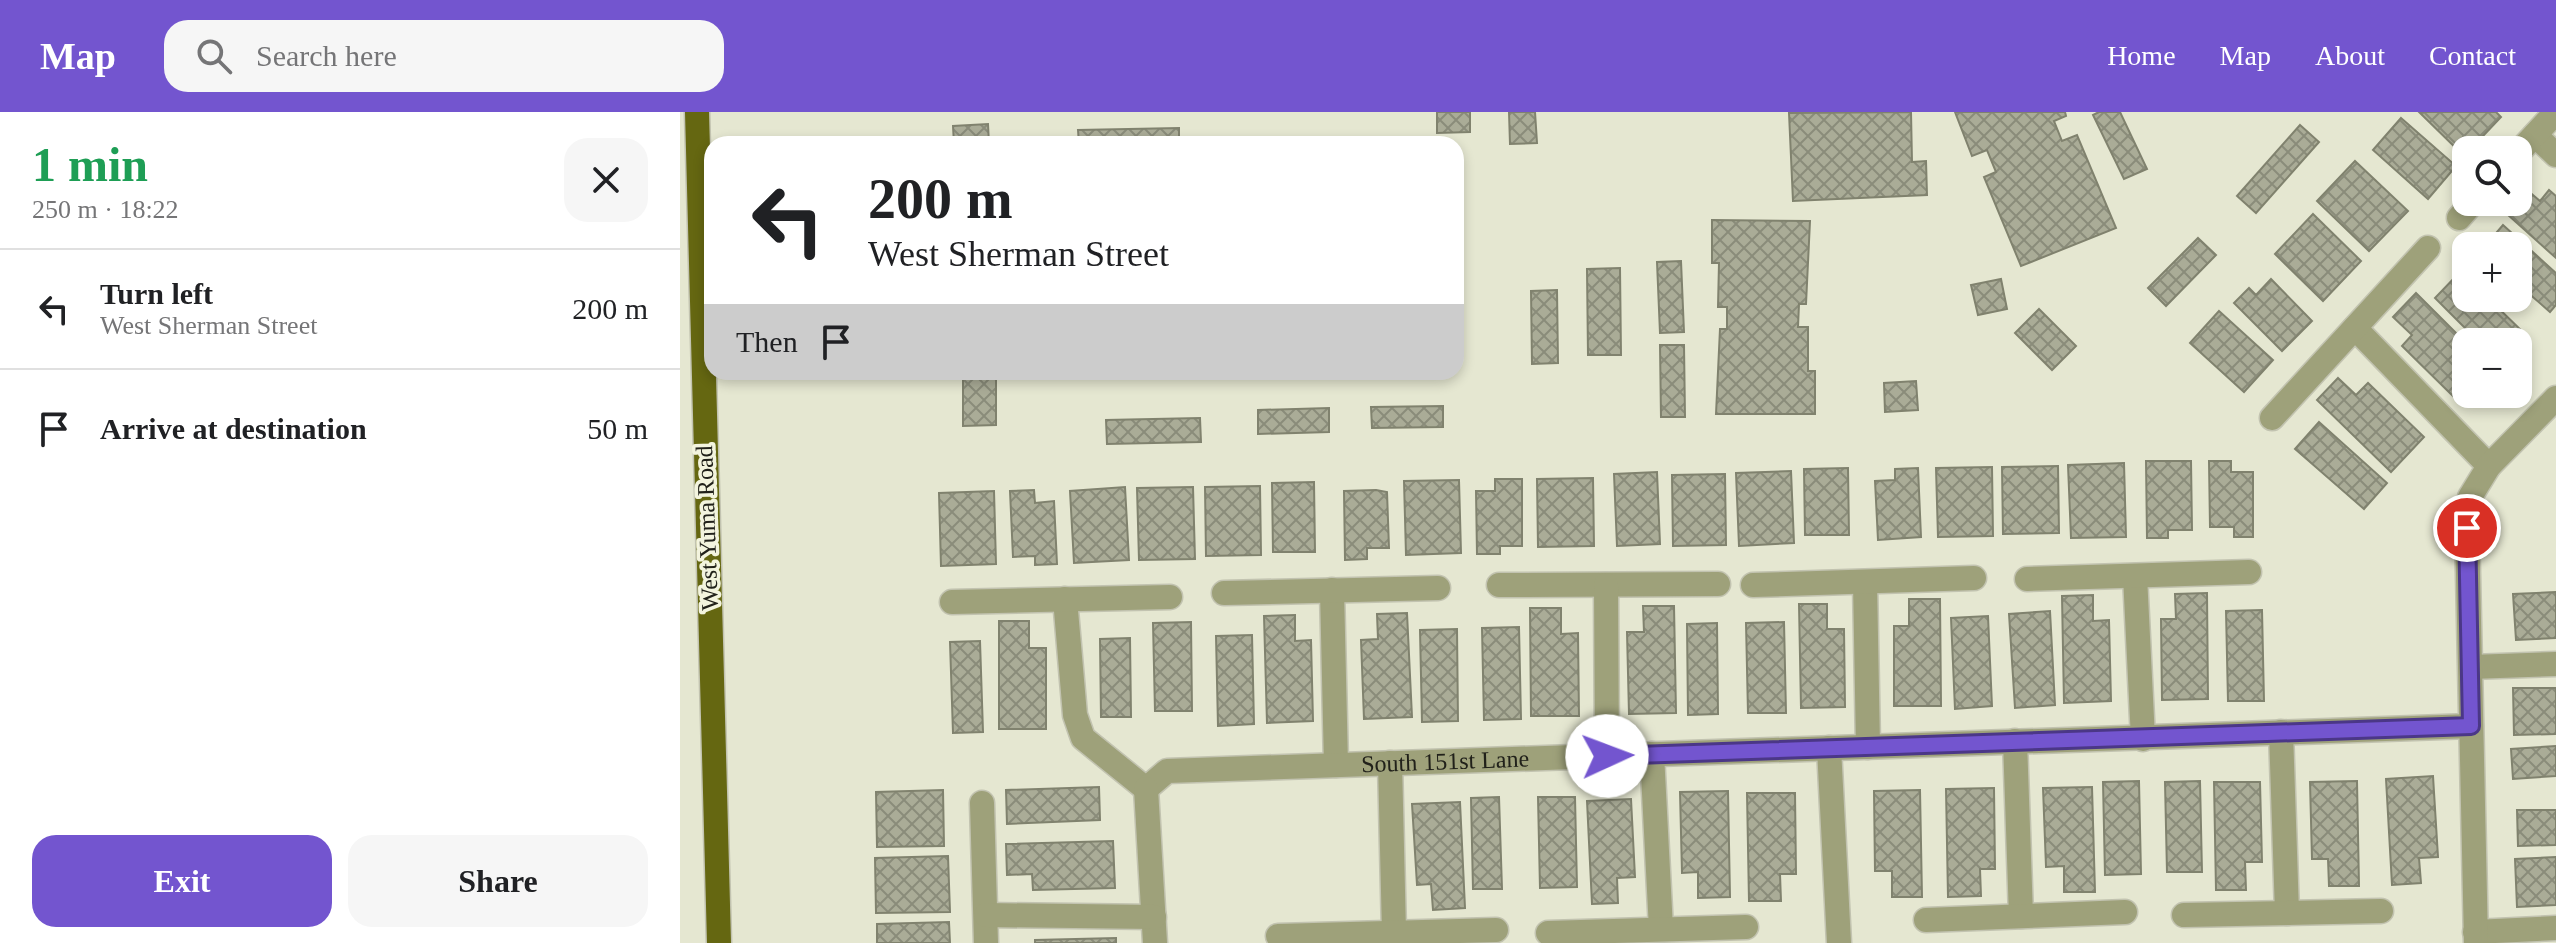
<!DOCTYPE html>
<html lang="en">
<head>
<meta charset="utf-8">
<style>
  :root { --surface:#fff; --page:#f6f6f6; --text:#202124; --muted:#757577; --line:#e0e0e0; --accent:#7355cf }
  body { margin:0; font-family:"Times New Roman",serif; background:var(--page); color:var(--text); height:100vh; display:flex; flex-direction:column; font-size:30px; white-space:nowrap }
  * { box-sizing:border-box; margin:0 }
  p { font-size:26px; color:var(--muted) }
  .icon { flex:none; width:44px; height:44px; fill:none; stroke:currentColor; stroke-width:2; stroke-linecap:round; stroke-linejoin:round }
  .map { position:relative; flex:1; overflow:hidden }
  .sheet { display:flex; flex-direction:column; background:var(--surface); width:680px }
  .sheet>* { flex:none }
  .hud { position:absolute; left:24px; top:24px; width:760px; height:244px; border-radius:24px; box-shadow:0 4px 12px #0003; background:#fff; color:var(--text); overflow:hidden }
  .controls { position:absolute; left:1772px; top:24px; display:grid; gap:16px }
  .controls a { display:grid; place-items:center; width:80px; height:80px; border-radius:16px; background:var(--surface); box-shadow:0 4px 12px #0003; font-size:40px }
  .pin { position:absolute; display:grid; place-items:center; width:68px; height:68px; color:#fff; margin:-34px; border:4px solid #fff; border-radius:50%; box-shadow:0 2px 8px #0007 }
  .me { position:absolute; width:88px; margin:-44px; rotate:88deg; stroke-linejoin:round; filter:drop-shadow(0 0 6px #0008) }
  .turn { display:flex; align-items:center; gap:28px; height:168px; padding:0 32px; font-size:36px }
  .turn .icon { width:104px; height:104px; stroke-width:2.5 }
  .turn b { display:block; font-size:56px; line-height:68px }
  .then { display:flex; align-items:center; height:76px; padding:0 32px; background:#0003; gap:16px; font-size:30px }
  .round { display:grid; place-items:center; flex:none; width:84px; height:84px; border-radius:24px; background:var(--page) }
  .overview { display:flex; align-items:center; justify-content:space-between; height:136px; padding:0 32px }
  h1 { font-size:48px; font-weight:600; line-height:60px; color:#1e9e55 }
  .cta { display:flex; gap:16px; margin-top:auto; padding:16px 32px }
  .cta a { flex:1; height:92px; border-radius:24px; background:var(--accent); color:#fff; font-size:32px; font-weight:600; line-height:92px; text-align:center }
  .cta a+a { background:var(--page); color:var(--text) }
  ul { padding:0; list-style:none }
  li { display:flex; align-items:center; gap:24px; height:120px; padding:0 32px; border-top:2px solid var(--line) }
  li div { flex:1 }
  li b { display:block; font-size:30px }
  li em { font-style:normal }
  header { display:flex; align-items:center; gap:48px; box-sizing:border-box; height:112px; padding:0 40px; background:var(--accent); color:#fff }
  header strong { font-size:38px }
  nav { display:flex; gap:44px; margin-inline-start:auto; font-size:28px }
  .search { width:560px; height:72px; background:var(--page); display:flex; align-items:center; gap:20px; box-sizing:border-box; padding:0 28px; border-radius:24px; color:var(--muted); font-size:30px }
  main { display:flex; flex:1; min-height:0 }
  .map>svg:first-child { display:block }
  .building { fill:url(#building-cross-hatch); stroke:#80826e; stroke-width:2 }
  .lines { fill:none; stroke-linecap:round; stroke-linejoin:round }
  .minor-casing { stroke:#c2c3b0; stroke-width:27 }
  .major-casing { stroke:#c2c3b0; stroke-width:27 }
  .minor { stroke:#9ea17a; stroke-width:24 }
  .major { stroke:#656711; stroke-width:24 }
  .route-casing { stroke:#4b3787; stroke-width:20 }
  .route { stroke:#7355cf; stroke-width:14 }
  .labels { text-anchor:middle; stroke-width:7; stroke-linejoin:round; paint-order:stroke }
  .street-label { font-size:24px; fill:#21211a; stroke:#f3f4de }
</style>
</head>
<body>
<header>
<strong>Map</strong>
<div class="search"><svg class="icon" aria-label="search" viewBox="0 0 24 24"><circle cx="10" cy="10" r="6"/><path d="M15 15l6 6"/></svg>Search here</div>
<nav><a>Home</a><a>Map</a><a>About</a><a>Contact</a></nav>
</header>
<main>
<section class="sheet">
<div class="overview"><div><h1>1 min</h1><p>250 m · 18:22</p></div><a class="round"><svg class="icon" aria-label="close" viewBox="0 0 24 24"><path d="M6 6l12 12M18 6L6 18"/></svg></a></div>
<ul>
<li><svg class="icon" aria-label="left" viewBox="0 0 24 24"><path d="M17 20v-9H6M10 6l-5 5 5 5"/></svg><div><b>Turn left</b><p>West Sherman Street</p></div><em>200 m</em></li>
<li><svg class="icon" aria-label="arrive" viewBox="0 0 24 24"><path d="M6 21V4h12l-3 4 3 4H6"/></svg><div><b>Arrive at destination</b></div><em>50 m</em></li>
</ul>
<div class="cta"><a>Exit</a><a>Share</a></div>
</section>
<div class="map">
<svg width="1876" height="831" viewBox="0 0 1876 831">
  <defs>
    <pattern id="building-cross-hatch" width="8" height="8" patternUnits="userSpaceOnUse" patternTransform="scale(2)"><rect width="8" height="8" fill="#aaac97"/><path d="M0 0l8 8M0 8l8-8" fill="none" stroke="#8a8c7a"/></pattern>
  </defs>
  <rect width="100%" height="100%" fill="#e5e7d1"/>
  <g class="building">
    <path d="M757 0H790V20L757 21Z"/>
    <path d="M829 0H855L857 31 830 32Z"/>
    <path d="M1231 0 1232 50 1246 49 1247 83 1113 89 1109 1Z"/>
    <path d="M1275 0H1385L1386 4 1374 9 1382 29 1397 23 1436 116 1341 154 1304 65 1316 60 1307 38 1292 44Z"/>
    <path d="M1419 0H1440L1467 57 1444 67 1413 3Z"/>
    <path d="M1739 0H1816L1821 5 1784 44Z"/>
    <path d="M1721 6 1776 54 1748 87 1693 38Z"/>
    <path d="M308 12 309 32H274L273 14Z"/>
    <path d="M1620 13 1639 30 1576 101 1557 84Z"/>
    <path d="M499 16V32H399L398 18Z"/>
    <path d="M1675 49 1728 99 1689 139 1637 89Z"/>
    <path d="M1840 72 1860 89 1869 78 1876 84V146L1819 95 1823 90H1838Z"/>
    <path d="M1633 102 1681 149 1643 189 1595 142Z"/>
    <path d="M1032 108 1130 109 1126 192H1119L1118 215H1128V259H1135V302H1036L1040 217H1047V195H1038L1039 151H1032Z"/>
    <path d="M1823 113 1876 161V193L1870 200 1838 172V134H1805Z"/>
    <path d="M1518 126 1536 143 1486 194 1468 176Z"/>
    <path d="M1001 149 1004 220 980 221 977 150Z"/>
    <path d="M940 156 941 243H908L907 157Z"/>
    <path d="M1781 159 1786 164V186H1808L1847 224 1838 233V230H1799L1755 186Z"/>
    <path d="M1321 167 1327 197 1298 203 1291 173Z"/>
    <path d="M1591 167 1632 209 1602 239 1554 191 1569 176 1576 183Z"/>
    <path d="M877 178 878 251 852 252 851 179Z"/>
    <path d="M1736 181 1786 231V282L1779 290 1722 234 1732 223 1713 205Z"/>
    <path d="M1359 197 1396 234 1372 258 1335 221Z"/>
    <path d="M1539 199 1593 248 1564 280 1510 231Z"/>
    <path d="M980 233H1004L1005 305H981Z"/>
    <path d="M283 260H316V313L283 314Z"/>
    <path d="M1658 266 1676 283 1688 271 1744 325 1711 360 1637 288Z"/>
    <path d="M1236 269 1238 298 1205 300 1204 271Z"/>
    <path d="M763 294V315L692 316 691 295Z"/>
    <path d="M649 296V320L578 322V298Z"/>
    <path d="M520 306 521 330 427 332 426 308Z"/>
    <path d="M1639 310 1707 371 1684 397 1615 337Z"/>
    <path d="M1466 349H1511L1512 418H1488V426H1467Z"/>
    <path d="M1529 349H1551V360H1573V425H1554V415H1530Z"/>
    <path d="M1444 351 1446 425 1391 426 1388 353Z"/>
    <path d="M1378 354 1379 421 1323 422 1322 355Z"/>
    <path d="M1312 355 1313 424 1258 425 1256 356Z"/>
    <path d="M1168 356 1169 423H1125L1124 357Z"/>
    <path d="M1238 356 1241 425 1198 428 1195 369 1215 368V357Z"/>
    <path d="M1111 359 1114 431 1059 434 1056 361Z"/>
    <path d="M977 360 980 432 937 434 934 362Z"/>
    <path d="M1045 362 1046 433 993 434 992 363Z"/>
    <path d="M913 366 914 434 858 435 857 367Z"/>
    <path d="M815 367H842V434H820V442H797L796 379H815Z"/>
    <path d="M779 368 781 441 726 443 724 369Z"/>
    <path d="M634 370 635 440H593L592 371Z"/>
    <path d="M580 374 581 443 526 444 525 375Z"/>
    <path d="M445 375 449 448 394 451 390 379Z"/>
    <path d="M513 375 515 447 459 448 457 376Z"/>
    <path d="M354 378 355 391 374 389 377 452 355 453V444L333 445 330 379Z"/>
    <path d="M696 378 707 380 709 436H687V447L665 448 664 379Z"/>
    <path d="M314 379 316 452 261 454 259 381Z"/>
    <path d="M1876 480V526L1836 528 1833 482Z"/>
    <path d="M1527 481 1528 587 1482 588 1481 507H1496L1495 482Z"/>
    <path d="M1413 483V509L1429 508 1431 589 1384 591 1382 484Z"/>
    <path d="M1229 487H1260L1261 594H1214V514H1229Z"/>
    <path d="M1119 492H1147V517H1164L1165 595 1121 596Z"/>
    <path d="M963 494H994L996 601 949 602 947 520H964Z"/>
    <path d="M850 496H881V522L898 521 899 604H851Z"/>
    <path d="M1582 498 1584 589H1548L1546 499Z"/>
    <path d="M1370 499 1375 593 1335 596 1329 502Z"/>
    <path d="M727 501 732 605 684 607 681 528 698 527 697 502Z"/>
    <path d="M615 503V529L631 528 633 609 587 611 584 504Z"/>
    <path d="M1308 504 1312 594 1275 597 1271 506Z"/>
    <path d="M319 509H349V536H366V617H319Z"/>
    <path d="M511 510 512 599H475L473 511Z"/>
    <path d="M1104 510 1106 601H1068L1066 511Z"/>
    <path d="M1037 511 1038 602 1008 603 1007 512Z"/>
    <path d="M839 515 841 607 804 608 802 516Z"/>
    <path d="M777 517 778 609 742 610 740 518Z"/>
    <path d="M572 523 574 612 538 614 536 524Z"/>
    <path d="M450 526 451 605H421L420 527Z"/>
    <path d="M300 529 303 620 273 621 270 530Z"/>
    <path d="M1833 576H1876V622L1834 623Z"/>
    <path d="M1876 634V664L1833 667 1831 637Z"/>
    <path d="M1753 664 1758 745 1739 746 1741 771 1712 773 1706 667Z"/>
    <path d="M1459 669 1461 762 1425 763 1423 670Z"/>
    <path d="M1520 669 1522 760H1487L1485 670Z"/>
    <path d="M1677 669 1679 774H1649L1648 747H1632L1630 670Z"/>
    <path d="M1534 670H1580L1582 750H1565L1566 778H1536Z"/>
    <path d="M419 675 420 708 327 712 326 678Z"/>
    <path d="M1412 675 1415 780H1384V754L1366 755 1363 676Z"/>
    <path d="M1314 676 1315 757H1300L1301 784 1268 785 1266 677Z"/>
    <path d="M263 678 264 734 197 735 196 680Z"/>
    <path d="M1240 678 1242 785H1212V759H1195L1194 679Z"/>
    <path d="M1048 679 1050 785 1018 786V760L1002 761 1000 680Z"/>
    <path d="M1067 681H1115L1116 762H1100L1101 789H1069Z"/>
    <path d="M819 685 822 777H793L791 686Z"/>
    <path d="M858 685H895L897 775 860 776Z"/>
    <path d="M951 687 955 765 937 766 938 791 912 792 907 689Z"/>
    <path d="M780 690 785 796 753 798 751 772 737 773 732 692Z"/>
    <path d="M1837 698H1876V733L1838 734Z"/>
    <path d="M433 729 435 776 353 778 352 762 327 763 326 732Z"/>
    <path d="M268 744 270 800 196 801 195 746Z"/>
    <path d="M1876 745V793L1837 795 1835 747Z"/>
    <path d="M269 810 270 831H197V812Z"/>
    <path d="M436 826V831H355V828Z"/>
  </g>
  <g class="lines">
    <defs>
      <g id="minor">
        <path d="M1855 23 1876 43"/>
        <path d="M1838 41 1876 0"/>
        <path d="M1779 106 1793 90"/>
        <path d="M1675 216 1809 354"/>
        <path d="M1592 306 1748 136"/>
        <path d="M1455 464 1463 627"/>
        <path d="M1347 467 1569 460"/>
        <path d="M1185 470 1188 635"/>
        <path d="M819 473 1038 472"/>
        <path d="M926 473 927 644"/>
        <path d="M1073 473 1294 466"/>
        <path d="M652 478 656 653"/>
        <path d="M544 481 758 476"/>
        <path d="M385 487 395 603 403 626 466 677"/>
        <path d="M272 490 490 485"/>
        <path d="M1791 555 1876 552"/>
        <path d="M1601 620 1607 801"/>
        <path d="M1335 629 1341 804"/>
        <path d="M1149 636 1159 831"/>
        <path d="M972 642 981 817"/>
        <path d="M710 651 714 821"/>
        <path id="s1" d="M466 677 487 659 1791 614"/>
        <path d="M466 677 475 831"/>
        <path d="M302 691 306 831"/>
        <path d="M306 803 474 805"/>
        <path d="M1504 803 1701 799"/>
        <path d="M1246 808 1445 800"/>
        <path d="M1795 820 1876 816"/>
        <path d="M868 821 1066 815"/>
        <path d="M598 824 816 818"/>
        <path d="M1796 831 1787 416 1790 385 1809 354 1876 286"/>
      </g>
      <path id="major" d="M17 0 39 831"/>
    </defs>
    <use href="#minor" class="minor-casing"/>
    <use href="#major" class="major-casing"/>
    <use href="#minor" class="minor"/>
    <use href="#major" class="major"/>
  </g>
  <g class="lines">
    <defs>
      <path id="route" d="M927 644 1791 614 1787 416"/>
    </defs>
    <use href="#route" class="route-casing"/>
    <use href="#route" class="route"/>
  </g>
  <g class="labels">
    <g class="street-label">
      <text transform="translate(27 416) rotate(-92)" y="8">West Yuma Road</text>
      <text dy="8" stroke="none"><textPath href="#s1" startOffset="306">South 151st Lane</textPath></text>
    </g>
  </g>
</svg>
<div class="controls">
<a><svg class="icon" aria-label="search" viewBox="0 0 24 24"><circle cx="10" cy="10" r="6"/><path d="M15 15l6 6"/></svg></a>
<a>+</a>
<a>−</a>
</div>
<div class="pin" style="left:1787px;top:416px;background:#d93025"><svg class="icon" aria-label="arrive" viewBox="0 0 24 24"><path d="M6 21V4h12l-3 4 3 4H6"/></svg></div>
<svg class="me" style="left:927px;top:644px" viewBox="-20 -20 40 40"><circle r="19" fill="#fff"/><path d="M0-13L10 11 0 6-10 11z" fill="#7355cf"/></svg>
<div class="hud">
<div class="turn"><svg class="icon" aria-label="left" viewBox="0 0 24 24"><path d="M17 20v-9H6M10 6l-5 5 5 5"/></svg><div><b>200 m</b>West Sherman Street</div></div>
<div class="then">Then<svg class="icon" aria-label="arrive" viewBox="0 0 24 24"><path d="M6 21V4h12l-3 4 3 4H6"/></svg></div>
</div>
</div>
</main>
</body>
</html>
